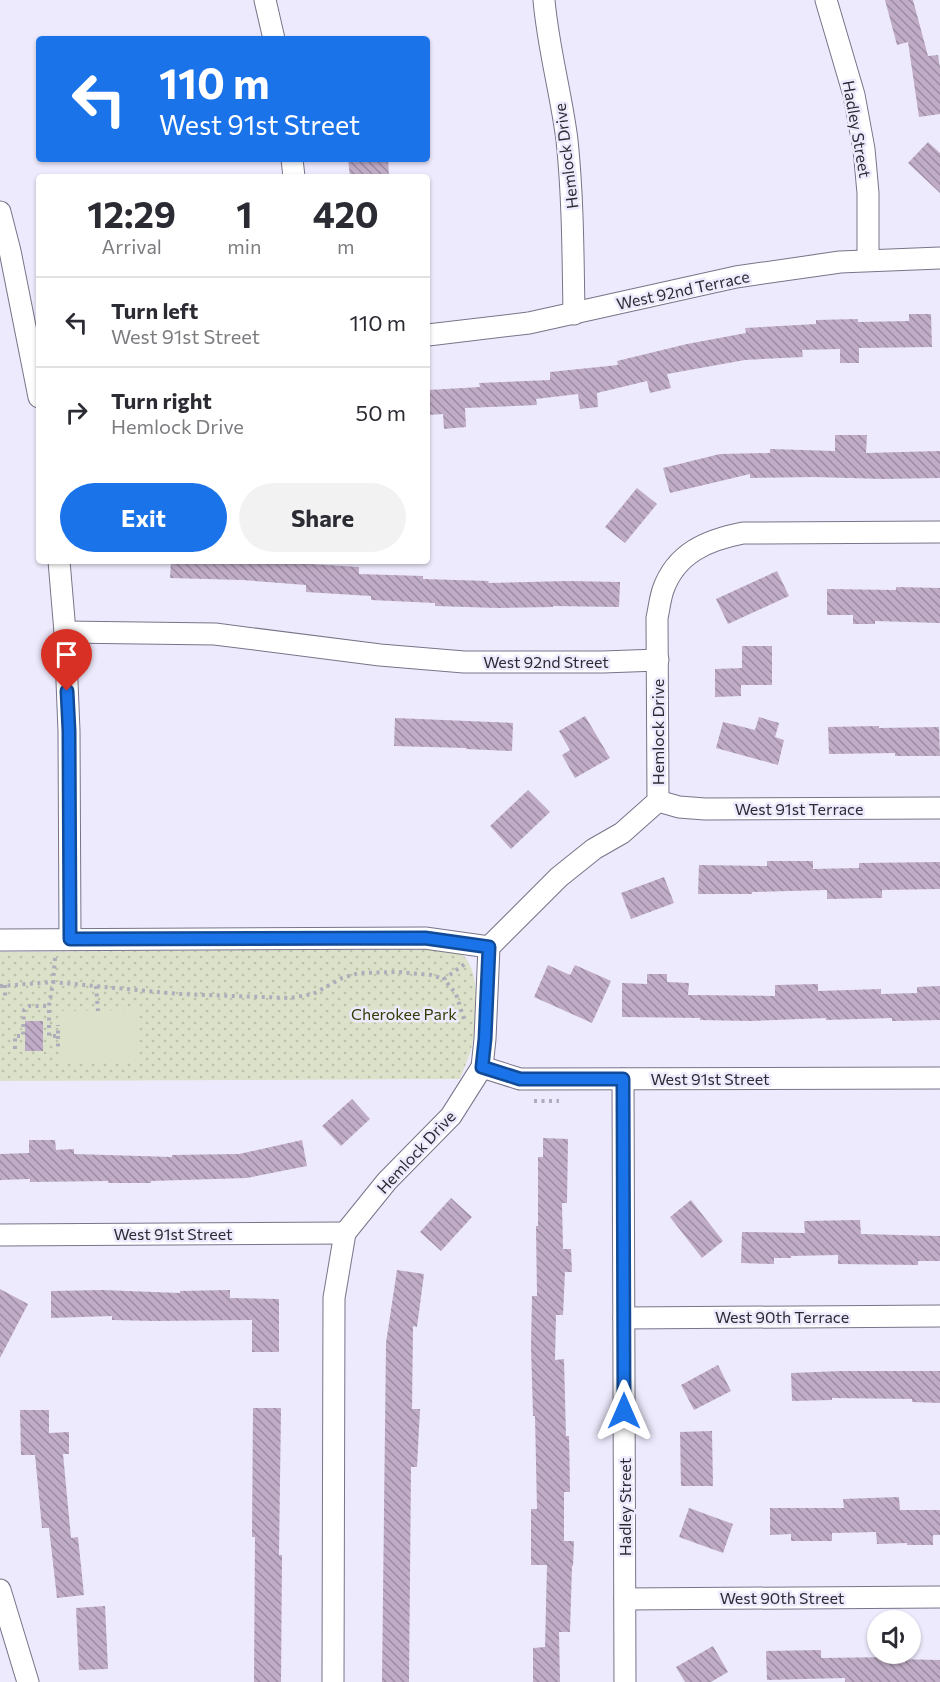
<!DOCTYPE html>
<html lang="en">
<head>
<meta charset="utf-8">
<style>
  :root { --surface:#fff; --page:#f2f2f3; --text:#2b2b33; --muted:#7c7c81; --line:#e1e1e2; --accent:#1a73e8 }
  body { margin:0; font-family:Commissioner,sans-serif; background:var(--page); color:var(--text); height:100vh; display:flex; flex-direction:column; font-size:22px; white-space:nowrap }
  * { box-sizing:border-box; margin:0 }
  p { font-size:20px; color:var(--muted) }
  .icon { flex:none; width:33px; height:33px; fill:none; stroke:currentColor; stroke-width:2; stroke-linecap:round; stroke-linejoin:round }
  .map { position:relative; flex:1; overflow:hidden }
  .sheet { position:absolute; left:36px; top:174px; width:394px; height:390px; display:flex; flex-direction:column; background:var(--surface); border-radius:6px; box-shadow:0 2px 4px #0004 }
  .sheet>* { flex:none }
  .top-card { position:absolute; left:36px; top:36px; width:394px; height:126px; border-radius:6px; box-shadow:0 2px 4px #0004; background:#1a73e8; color:#fff; overflow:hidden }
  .buttons { position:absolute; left:867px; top:1610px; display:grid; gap:12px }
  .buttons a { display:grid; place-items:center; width:54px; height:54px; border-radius:50%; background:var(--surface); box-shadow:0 2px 4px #0004; font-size:30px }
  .pin { position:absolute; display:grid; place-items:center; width:51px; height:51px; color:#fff; margin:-62px -26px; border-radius:50% 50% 50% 0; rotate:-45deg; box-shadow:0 0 6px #0007 }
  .pin .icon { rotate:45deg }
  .me { position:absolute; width:66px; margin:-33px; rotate:0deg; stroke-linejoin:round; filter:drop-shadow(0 0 4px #0008) }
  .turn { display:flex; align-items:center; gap:21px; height:126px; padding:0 24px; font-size:27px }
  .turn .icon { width:78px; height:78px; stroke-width:2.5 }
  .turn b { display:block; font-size:42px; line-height:51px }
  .eta { display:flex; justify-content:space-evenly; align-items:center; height:102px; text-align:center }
  .eta b { font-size:36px; font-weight:700; line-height:42px }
  .cta { display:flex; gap:12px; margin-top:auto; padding:12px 24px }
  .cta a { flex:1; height:69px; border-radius:36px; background:var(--accent); color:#fff; font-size:24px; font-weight:700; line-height:69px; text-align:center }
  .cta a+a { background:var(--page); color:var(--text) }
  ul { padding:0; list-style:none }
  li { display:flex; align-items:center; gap:18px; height:90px; padding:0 24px; border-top:2px solid var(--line) }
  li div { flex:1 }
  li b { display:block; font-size:22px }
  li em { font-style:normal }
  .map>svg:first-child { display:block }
  .park { fill:url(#park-dots) }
  .garden { fill:#dce2c9 }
  .building { fill:url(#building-back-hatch) }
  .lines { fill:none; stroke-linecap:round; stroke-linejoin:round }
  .street-casing { stroke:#787489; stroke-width:23 }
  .path { stroke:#afacbb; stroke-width:4; stroke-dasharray:3 4.5; stroke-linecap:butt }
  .street { stroke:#fff; stroke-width:21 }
  .route-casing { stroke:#114b97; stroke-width:15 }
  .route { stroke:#1a73e8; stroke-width:10 }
  .labels { text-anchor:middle; stroke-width:5; stroke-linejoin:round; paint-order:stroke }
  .street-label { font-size:16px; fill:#2d2c34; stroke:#eeeafd }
  .park-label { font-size:16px; fill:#353b05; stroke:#eeeafd }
</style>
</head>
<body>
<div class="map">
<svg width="940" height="1682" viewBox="0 0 940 1682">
  <defs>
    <pattern id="park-dots" width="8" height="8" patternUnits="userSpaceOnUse" patternTransform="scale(1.5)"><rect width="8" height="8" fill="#dce2c9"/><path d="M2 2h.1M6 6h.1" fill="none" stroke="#bdc2ad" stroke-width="1.8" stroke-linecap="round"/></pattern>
    <pattern id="building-back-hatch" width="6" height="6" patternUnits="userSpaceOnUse" patternTransform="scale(1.5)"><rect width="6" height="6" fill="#c0acc6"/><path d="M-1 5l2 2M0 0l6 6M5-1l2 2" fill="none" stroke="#9c8ca2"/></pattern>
  </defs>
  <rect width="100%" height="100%" fill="#eeeafd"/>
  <path class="park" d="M407 949C419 950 448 947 458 952 484 964 477 1030 470 1053 467 1062 463 1070 460 1079L0 1081V952Z"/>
  <path class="garden" d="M137 1010 138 1060 60 1061V1011Z"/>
  <g class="building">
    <path d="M885 0H913L928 56 938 55 940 67V114L919 117 908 42 897 45Z"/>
    <path d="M928 142 940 153V193L908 163Z"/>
    <path d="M348 159H388L389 176 350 177Z"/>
    <path d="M909 314H931L932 347 859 348V363H840V349L802 350 803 357 745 360 667 374 671 388 650 393 647 381 597 393 598 407 580 409 578 394 536 399 537 405 465 408 466 427 444 429 443 414 428 415V390L480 387 479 383 550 380V372L618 365 617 361 687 344 746 333 745 328 816 324V320L858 319V322L909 321Z"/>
    <path d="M835 435H867L866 453 940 451V478L883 479 815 477 750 478V474L670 493 663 468 720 454 770 453V449L835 451Z"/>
    <path d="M637 488 657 504 625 543 605 527Z"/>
    <path d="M171 561H293L292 563 359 567V574L423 576V579L489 581 488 583 568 581 620 582 619 607 553 606V607L499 608 435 606V603L371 600V596L306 592V585L242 580 170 578Z"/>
    <path d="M777 571 789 596 728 624 716 599Z"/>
    <path d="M896 587 940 588V623L875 621V624H853V615H827V589L896 590Z"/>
    <path d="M742 646H772V685H741V696L715 697V669L742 668Z"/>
    <path d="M585 716 610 758 575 778 562 755 570 750 559 731Z"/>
    <path d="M759 717 779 723 775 737 784 740 778 765 716 748 723 722 755 730Z"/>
    <path d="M395 718 513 723 512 751 466 749V748L394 746Z"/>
    <path d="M879 726V728L939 727 940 756H895V753L829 754 828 727Z"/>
    <path d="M528 790 550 812 511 849 490 826Z"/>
    <path d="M767 861H813V869L859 868V863L940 862V889L882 890V898L827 899V890L752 892V894H698L699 865 767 866Z"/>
    <path d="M664 877 674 903 631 919 621 893Z"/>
    <path d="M548 965 570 975 575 965 611 981 592 1023 534 997Z"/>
    <path d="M647 974H667V982L689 983 688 995 775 996V985L818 984V991L881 989V994L917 993V987L940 986V1020L892 1021V1018L826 1020V1018L751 1021 700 1020V1018L622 1017V983L647 984Z"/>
    <rect x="25" y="1021" width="18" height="30"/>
    <path d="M352 1099 370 1119 341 1146 322 1126Z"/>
    <path d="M543 1138 568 1139 567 1203H562L563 1249H571L572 1272H565L563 1315H556L555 1360 564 1359 566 1436H569L570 1492H564V1541H574L573 1566H572L570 1632H559L560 1682H533V1648L545 1647 547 1565H531V1509H537L535 1416H533L531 1346 532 1296H537L536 1226H538V1157H543Z"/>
    <path d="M29 1140H55L56 1150 74 1149V1154L172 1157V1155L239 1154 302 1140 307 1166 247 1178 151 1181V1183H108V1181L30 1182V1179L0 1180V1154L29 1153Z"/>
    <path d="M451 1198 472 1217 441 1251 420 1232Z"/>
    <path d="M691 1200 723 1241 702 1258 670 1217Z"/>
    <path d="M860 1220 861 1234 940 1236V1261H918V1265L838 1264V1255L791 1256V1258H774V1264L741 1263 742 1232 805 1233 804 1221Z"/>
    <path d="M397 1270 424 1274 417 1327 413 1326 412 1409H420L417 1467H411L409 1682H382L386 1343Z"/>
    <path d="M0 1289 28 1304 0 1358Z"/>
    <path d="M102 1290 180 1293V1291L230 1290V1298L279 1299V1352H252V1320L154 1321 112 1320V1316L51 1318V1291Z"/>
    <path d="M718 1365 731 1391 694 1410 681 1385Z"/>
    <path d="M842 1371H940V1403L912 1402V1399L832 1398V1400L792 1401 791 1373Z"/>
    <path d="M253 1408H281L279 1555H282L281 1682H254L255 1537H252Z"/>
    <path d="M20 1410H49V1433L69 1432V1454H63L71 1538 78 1537 84 1595 57 1598 49 1528H42L35 1455H21Z"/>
    <path d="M712 1431 713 1486H681L680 1432Z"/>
    <path d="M899 1497 900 1510H940V1535H933V1545H907V1543L877 1544 876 1532 832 1533V1541H791V1534L770 1535V1508H844L843 1499Z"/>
    <path d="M689 1508 733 1524 723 1553 679 1537Z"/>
    <path d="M105 1606 108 1669 79 1670 76 1608Z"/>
    <path d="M713 1646 728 1672 711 1682H685L676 1667Z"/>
    <path d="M821 1650V1658L892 1657V1659L940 1660V1682H845V1678L767 1680 766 1651Z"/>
  </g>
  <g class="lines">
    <defs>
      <g id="street">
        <path d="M265 0 274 39"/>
        <path d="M544 0C548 47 561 93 567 140 573 198 573 256 574 314"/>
        <path d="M826 0 854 95 864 149 868 193V260"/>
        <path d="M292 159 294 177"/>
        <path d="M0 212 10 251 39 397"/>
        <path d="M428 335 529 323 736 277 840 262 940 258"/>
        <path d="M59 561 65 632 69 731 70 939"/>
        <path d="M65 632 215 634 380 655 464 662H603L658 660"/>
        <path d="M658 801 679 807 705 809 940 808"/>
        <path d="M0 940 425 938 489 947"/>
        <path d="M482 1067 520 1079 940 1078"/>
        <path d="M623 1079 625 1682"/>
        <path d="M0 1235 345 1233"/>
        <path d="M624 1318 940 1316"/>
        <path d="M0 1590 28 1682"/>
        <path d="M625 1599 940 1597"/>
        <path d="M333 1682 334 1298 345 1233 387 1181 451 1116 482 1067 485 1039 489 947 559 877 594 849 622 833 658 801 657 618C659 609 660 599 663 590 676 553 707 540 743 533L940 532"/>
      </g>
    </defs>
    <use href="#street" class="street-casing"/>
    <g class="path">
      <path d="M55 958 53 982 49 1006V1036H58V1025"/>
      <path d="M5 985V998"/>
      <path d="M0 986 53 982 179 994 290 998 313 994 342 978 359 973 399 972 431 975 444 979"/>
      <path d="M96 986 98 1011"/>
      <path d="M464 1019 456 994 444 979 466 963"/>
      <path d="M58 1036V1050"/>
      <path d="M15 1049V1036H23L24 1010 29 1006H49"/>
      <path d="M534 1101H559"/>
    </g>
    <use href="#street" class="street"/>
  </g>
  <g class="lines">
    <defs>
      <path id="route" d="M67 691 69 731 70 939 425 938 489 947 485 1039 482 1067 520 1079H623L624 1411"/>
    </defs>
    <use href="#route" class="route-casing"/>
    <use href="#route" class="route"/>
  </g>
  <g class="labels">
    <g class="street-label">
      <text transform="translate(857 129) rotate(80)" y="6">Hadley Street</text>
      <text transform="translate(566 156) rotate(-97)" y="6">Hemlock Drive</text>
      <text transform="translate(683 290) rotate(-12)" y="6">West 92nd Terrace</text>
      <text x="546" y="668">West 92nd Street</text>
      <text transform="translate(658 732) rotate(-90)" y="6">Hemlock Drive</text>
      <text x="799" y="815">West 91st Terrace</text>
      <text x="710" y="1085">West 91st Street</text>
      <text transform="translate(416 1152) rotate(-47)" y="6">Hemlock Drive</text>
      <text x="173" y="1240">West 91st Street</text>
      <text x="782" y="1323">West 90th Terrace</text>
      <text transform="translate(625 1507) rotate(-90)" y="6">Hadley Street</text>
      <text x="782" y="1604">West 90th Street</text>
    </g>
    <g class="park-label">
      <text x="404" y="1020">Cherokee Park</text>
    </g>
  </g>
</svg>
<div class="buttons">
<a><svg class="icon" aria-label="sound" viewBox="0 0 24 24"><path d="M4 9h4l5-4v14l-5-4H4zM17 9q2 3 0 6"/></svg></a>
</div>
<div class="pin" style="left:67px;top:691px;background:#d93025"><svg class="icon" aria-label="arrive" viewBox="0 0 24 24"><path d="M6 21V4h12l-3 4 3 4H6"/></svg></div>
<svg class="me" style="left:624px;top:1411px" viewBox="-20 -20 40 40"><path d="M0-17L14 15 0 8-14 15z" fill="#1a73e8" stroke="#fff" stroke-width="4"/></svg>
<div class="top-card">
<div class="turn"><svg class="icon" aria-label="left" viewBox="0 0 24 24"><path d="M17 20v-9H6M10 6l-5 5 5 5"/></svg><div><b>110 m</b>West 91st Street</div></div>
</div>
<section class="sheet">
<div class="eta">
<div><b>12:29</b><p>Arrival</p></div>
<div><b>1</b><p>min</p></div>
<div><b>420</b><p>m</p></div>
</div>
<ul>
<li><svg class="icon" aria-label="left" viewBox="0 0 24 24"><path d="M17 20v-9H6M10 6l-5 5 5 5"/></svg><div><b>Turn left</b><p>West 91st Street</p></div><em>110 m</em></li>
<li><svg class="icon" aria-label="right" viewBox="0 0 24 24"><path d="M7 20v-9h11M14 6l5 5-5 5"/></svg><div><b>Turn right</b><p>Hemlock Drive</p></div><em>50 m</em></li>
</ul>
<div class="cta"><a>Exit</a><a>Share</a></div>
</section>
</div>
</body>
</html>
